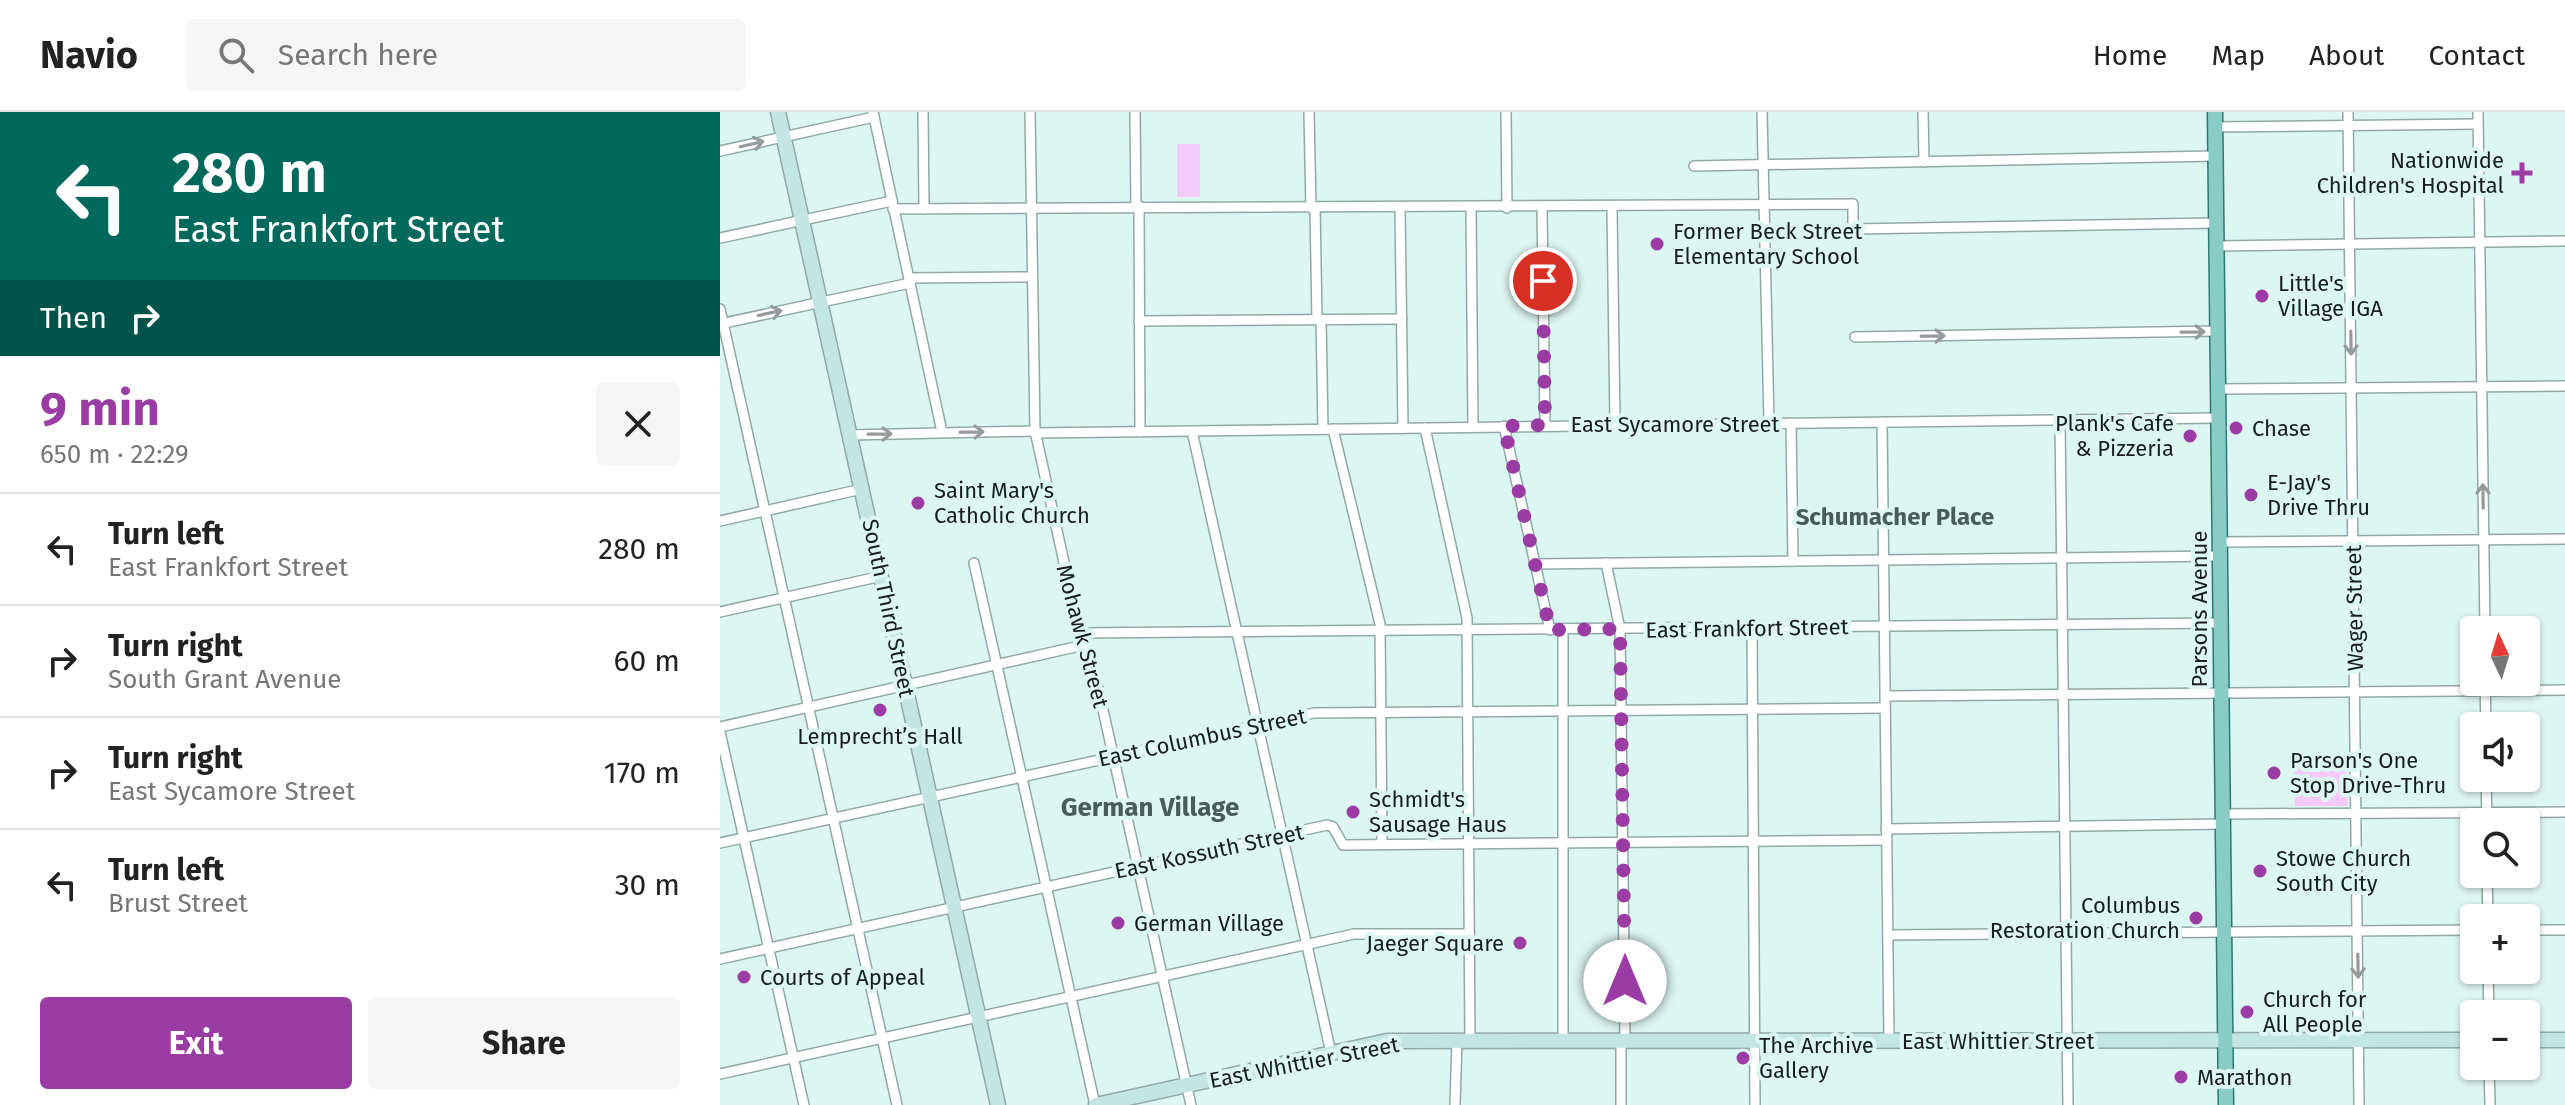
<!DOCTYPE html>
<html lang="en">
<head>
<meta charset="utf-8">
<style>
  :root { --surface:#fff; --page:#f6f6f6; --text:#222; --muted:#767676; --line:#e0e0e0; --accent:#9b3ca5 }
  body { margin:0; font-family:"Fira Sans",sans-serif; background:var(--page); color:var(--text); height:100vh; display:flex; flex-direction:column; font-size:30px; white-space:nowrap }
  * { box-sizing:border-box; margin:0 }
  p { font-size:26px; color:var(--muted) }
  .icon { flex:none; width:44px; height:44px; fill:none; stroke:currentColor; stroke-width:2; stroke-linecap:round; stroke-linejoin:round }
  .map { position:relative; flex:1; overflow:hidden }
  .details { display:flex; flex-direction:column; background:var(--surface); width:720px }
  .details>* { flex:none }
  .top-card { background:#00695c; color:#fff; overflow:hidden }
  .needle { width:52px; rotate:356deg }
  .buttons { position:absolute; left:1740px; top:504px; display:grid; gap:16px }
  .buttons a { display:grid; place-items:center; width:80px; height:80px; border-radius:8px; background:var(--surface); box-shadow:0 2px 6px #0004; font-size:40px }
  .pin { position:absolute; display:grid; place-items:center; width:68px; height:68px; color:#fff; margin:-34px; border:4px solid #fff; border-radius:50%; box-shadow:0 2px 8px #0007 }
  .me { position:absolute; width:88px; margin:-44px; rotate:0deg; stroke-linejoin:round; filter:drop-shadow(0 0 6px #0008) }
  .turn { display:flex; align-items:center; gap:28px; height:168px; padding:0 40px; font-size:36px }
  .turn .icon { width:104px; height:104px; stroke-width:2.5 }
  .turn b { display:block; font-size:56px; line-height:68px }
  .then { display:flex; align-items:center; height:76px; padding:0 40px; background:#0003; gap:16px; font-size:30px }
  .round { display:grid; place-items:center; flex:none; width:84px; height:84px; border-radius:8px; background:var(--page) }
  .head { display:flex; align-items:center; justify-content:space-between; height:136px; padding:0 40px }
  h1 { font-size:48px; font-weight:700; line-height:60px; color:var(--accent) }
  .button { display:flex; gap:16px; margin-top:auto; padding:16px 40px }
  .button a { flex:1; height:92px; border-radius:8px; background:var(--accent); color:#fff; font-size:32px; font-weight:700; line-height:92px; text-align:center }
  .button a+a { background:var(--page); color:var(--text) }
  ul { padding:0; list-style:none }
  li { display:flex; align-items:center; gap:24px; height:112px; padding:0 40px; border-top:2px solid var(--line) }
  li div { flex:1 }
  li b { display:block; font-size:30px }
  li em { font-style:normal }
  header { display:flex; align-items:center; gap:48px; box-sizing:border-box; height:112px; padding:0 40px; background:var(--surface); border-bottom:2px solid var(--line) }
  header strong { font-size:38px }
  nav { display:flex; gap:44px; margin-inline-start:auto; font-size:28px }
  .search { width:560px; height:72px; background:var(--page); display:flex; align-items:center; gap:20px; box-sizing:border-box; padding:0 28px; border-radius:8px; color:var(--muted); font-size:30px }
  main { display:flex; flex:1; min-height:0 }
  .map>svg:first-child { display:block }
  .green { fill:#f4caf8 }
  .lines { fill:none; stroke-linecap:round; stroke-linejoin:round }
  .street-casing { stroke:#91a9a6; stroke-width:12 }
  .secondary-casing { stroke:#91a9a6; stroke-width:17 }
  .primary-casing { stroke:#2e7972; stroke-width:17 }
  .street { stroke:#fff; stroke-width:9 }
  .secondary { stroke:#c4e6e2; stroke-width:14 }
  .primary { stroke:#89ccc6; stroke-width:14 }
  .oneway { stroke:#969a9a }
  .route { stroke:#9b3ca5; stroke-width:14; stroke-dasharray:0 25.2 }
  .poi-dot { fill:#9b3ca5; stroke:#dcf6f2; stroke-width:3 }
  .labels { text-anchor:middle; stroke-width:8; stroke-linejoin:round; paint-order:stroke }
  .poi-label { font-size:22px; fill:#161f1e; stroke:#dcf6f2; text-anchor:start }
  .street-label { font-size:22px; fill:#161f1e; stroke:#dcf6f2 }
  .neighbourhood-label { font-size:24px; font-weight:bold; fill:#465d5a; stroke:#dcf6f2 }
  .quarter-label { font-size:26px; font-weight:bold; fill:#465d5a; stroke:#dcf6f2 }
</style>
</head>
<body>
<header>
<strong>Navio</strong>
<div class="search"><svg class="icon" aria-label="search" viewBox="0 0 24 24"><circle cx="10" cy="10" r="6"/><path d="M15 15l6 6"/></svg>Search here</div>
<nav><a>Home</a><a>Map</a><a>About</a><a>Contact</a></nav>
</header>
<main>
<section class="details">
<div class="top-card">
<div class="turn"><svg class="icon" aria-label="left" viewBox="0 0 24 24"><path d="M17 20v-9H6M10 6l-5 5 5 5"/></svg><div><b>280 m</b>East Frankfort Street</div></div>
<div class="then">Then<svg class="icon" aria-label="right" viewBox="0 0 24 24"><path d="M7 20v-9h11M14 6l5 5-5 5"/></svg></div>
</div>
<div class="head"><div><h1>9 min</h1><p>650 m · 22:29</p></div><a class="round"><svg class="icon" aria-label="close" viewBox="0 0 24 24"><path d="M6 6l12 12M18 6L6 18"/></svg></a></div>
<ul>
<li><svg class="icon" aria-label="left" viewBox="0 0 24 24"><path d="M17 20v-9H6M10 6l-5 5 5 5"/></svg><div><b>Turn left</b><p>East Frankfort Street</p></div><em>280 m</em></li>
<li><svg class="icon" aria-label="right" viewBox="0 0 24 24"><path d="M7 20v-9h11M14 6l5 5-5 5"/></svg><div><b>Turn right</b><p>South Grant Avenue</p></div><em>60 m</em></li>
<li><svg class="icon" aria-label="right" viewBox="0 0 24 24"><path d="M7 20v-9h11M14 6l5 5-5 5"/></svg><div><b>Turn right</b><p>East Sycamore Street</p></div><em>170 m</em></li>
<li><svg class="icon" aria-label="left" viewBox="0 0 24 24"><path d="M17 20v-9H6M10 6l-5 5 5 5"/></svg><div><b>Turn left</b><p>Brust Street</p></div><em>30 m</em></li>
</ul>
<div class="button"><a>Exit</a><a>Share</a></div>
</section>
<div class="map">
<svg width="1845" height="993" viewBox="0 0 1845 993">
  <rect width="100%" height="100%" fill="#dcf6f2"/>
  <g class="green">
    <rect x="457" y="32" width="23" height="53"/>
    <path d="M1626 651 1628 694H1575L1574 652Z"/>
  </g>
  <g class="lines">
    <defs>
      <g id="street">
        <path d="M153 0 222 320"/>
        <path d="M203 0 204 97"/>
        <path d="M310 0 315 319 355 500 379 580 471 993"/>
        <path d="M415 0 416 94"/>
        <path d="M589 0 591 96"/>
        <path d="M786 0 787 96"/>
        <path d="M1042 0 1049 311"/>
        <path d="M1203 0 1204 50"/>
        <path d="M1628 0 1639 993"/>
        <path d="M1758 0 1765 518"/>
        <path d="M1495 15 1758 12"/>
        <path d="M0 39 154 5"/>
        <path d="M974 54 1495 44"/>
        <path d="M419 94 420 320"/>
        <path d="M595 96 597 207"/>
        <path d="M680 96 683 316"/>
        <path d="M751 96 753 315"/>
        <path d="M822 96 825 313"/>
        <path d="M892 96 895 312"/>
        <path d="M173 97 1133 92V117L1496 111"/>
        <path d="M0 126 172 89"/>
        <path d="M1497 134 1845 129"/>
        <path d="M189 166 311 165"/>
        <path d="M0 197 177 993"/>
        <path d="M601 207 603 317"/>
        <path d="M419 209 682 207"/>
        <path d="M0 212 190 171"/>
        <path d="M1135 225 1498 219"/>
        <path d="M1498 277 1845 274"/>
        <path d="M1340 308 1348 993"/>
        <path d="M1162 310 1169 929"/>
        <path d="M1071 311 1073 449"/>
        <path d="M784 314 830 518"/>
        <path d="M705 316 747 506 750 929"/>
        <path d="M613 317 660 512 662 732"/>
        <path d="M472 319 611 941"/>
        <path d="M315 321 1499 306"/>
        <path d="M130 323 315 319"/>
        <path d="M0 409 142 377"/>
        <path d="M1501 430 1845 427"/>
        <path d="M254 451 375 993"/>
        <path d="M886 451 900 517 905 929"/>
        <path d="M814 452 1501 444"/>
        <path d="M0 500 162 464"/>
        <path d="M1032 516 1035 993"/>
        <path d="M843 518V929"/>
        <path d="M360 521 1501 511"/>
        <path d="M1765 570 1766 614"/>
        <path d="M1165 584 1845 578"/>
        <path d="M0 615 364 533"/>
        <path d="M0 620 84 993"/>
        <path d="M1766 666 1767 710"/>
        <path d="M1503 702 1845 700"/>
        <path d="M1166 717 1503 712"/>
        <path d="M0 731 594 601 1165 596"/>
        <path d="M1767 762 1768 806"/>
        <path d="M1806 818H1845"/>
        <path d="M1168 823 1754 818"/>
        <path d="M0 847 607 713 613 715 623 733 1167 728"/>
        <path d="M1768 858 1769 902"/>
        <path d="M1769 954 1770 993"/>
        <path d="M0 962 634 822H749"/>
        <path d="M735 993 737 929"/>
        <path d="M901 993V929"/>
      </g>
      <g id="secondary">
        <path d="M58 0 278 993"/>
        <path d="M1806 928H1845"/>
        <path d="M376 993 667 929 1754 928"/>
      </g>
      <path id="primary" d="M1495 0 1506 993"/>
    </defs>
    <use href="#street" class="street-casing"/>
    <use href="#secondary" class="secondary-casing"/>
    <use href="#primary" class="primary-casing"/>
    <use href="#street" class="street"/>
    <use href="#secondary" class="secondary"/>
    <use href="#primary" class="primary"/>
  </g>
  <defs><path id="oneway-shaft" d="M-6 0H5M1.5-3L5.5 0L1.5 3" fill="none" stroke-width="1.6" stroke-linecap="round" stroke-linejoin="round" transform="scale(2)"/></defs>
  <g class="oneway">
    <use href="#oneway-shaft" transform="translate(32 32) rotate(-13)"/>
    <use href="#oneway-shaft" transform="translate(50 201) rotate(-12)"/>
    <use href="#oneway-shaft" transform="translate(1473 220) rotate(-1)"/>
    <use href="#oneway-shaft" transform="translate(1213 224) rotate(-1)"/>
    <use href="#oneway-shaft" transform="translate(1631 231) rotate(89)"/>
    <use href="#oneway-shaft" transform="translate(252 320) rotate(-1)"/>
    <use href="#oneway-shaft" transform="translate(160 322) rotate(-1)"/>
    <use href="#oneway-shaft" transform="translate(1763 384) rotate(-91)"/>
    <use href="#oneway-shaft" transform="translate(1638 854) rotate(89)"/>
  </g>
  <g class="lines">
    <path class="route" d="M823 169 825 313 784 314 830 518 900 517 905 869"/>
  </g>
  <g class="poi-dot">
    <path d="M1798 49h8v8h8v8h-8v8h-8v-8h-8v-8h8z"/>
    <circle cx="937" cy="132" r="8"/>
    <circle cx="1542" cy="184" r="8"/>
    <circle cx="1516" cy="316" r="8"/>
    <circle cx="1470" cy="324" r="8"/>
    <circle cx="1531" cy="383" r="8"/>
    <circle cx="198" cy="391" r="8"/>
    <circle cx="160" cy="598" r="8"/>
    <circle cx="1554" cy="661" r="8"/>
    <circle cx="633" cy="700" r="8"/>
    <circle cx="1540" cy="759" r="8"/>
    <circle cx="1476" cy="806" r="8"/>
    <circle cx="398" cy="811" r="8"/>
    <circle cx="800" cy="831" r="8"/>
    <circle cx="24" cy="865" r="8"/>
    <circle cx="1527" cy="900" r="8"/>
    <circle cx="1023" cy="946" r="8"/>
    <circle cx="1461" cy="965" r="8"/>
  </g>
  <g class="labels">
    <g class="poi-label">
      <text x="1784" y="56" text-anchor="end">Nationwide<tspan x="1784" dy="25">Children's Hospital</tspan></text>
      <text x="953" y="127">Former Beck Street<tspan x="953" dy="25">Elementary School</tspan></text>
      <text x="1558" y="179">Little's<tspan x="1558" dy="25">Village IGA</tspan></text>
      <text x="1454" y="319" text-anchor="end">Plank's Cafe<tspan x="1454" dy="25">&amp; Pizzeria</tspan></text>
      <text x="1532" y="324">Chase</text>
      <text x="1547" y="378">E-Jay's<tspan x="1547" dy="25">Drive Thru</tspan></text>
      <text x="214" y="386">Saint Mary's<tspan x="214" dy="25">Catholic Church</tspan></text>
      <text x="160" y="632" text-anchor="middle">Lemprecht’s Hall</text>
      <text x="1570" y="656">Parson's One<tspan x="1570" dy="25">Stop Drive-Thru</tspan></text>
      <text x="649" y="695">Schmidt's<tspan x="649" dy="25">Sausage Haus</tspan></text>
      <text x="1556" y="754">Stowe Church<tspan x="1556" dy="25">South City</tspan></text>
      <text x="1460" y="801" text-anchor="end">Columbus<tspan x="1460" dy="25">Restoration Church</tspan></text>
      <text x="414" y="819">German Village</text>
      <text x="784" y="839" text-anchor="end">Jaeger Square</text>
      <text x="40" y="873">Courts of Appeal</text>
      <text x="1543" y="895">Church for<tspan x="1543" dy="25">All People</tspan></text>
      <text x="1039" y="941">The Archive<tspan x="1039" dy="25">Gallery</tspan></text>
      <text x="1477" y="973">Marathon</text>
    </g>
    <g class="street-label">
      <text x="955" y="320">East Sycamore Street</text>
      <text transform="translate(169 496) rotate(78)" y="8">South Third Street</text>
      <text transform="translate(1634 496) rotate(-91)" y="8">Wager Street</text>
      <text transform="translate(1479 497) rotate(-90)" y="8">Parsons Avenue</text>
      <text transform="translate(1027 516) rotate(-1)" y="8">East Frankfort Street</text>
      <text transform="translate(363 524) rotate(75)" y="8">Mohawk Street</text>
      <text transform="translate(482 625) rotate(-12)" y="8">East Columbus Street</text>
      <text transform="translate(489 739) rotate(-12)" y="8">East Kossuth Street</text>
      <text x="1278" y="937">East Whittier Street</text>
      <text transform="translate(584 950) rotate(-11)" y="8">East Whittier Street</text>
    </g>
    <g class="neighbourhood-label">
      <text x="1175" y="413">Schumacher Place</text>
    </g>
    <g class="quarter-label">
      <text x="430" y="704">German Village</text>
    </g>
  </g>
</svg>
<div class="buttons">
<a><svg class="needle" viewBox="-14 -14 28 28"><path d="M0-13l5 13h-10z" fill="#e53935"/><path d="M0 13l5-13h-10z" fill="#767676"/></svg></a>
<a><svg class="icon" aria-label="sound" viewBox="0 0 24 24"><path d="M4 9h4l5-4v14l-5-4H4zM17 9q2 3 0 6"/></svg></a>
<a><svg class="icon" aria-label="search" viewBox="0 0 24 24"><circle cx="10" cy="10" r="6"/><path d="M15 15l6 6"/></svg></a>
<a>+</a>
<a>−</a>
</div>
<div class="pin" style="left:823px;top:169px;background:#d93025"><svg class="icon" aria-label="arrive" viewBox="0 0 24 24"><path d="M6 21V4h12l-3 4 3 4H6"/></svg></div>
<svg class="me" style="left:905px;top:869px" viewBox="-20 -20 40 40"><circle r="19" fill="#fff"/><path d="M0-13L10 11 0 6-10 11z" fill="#9b3ca5"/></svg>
</div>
</main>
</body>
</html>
